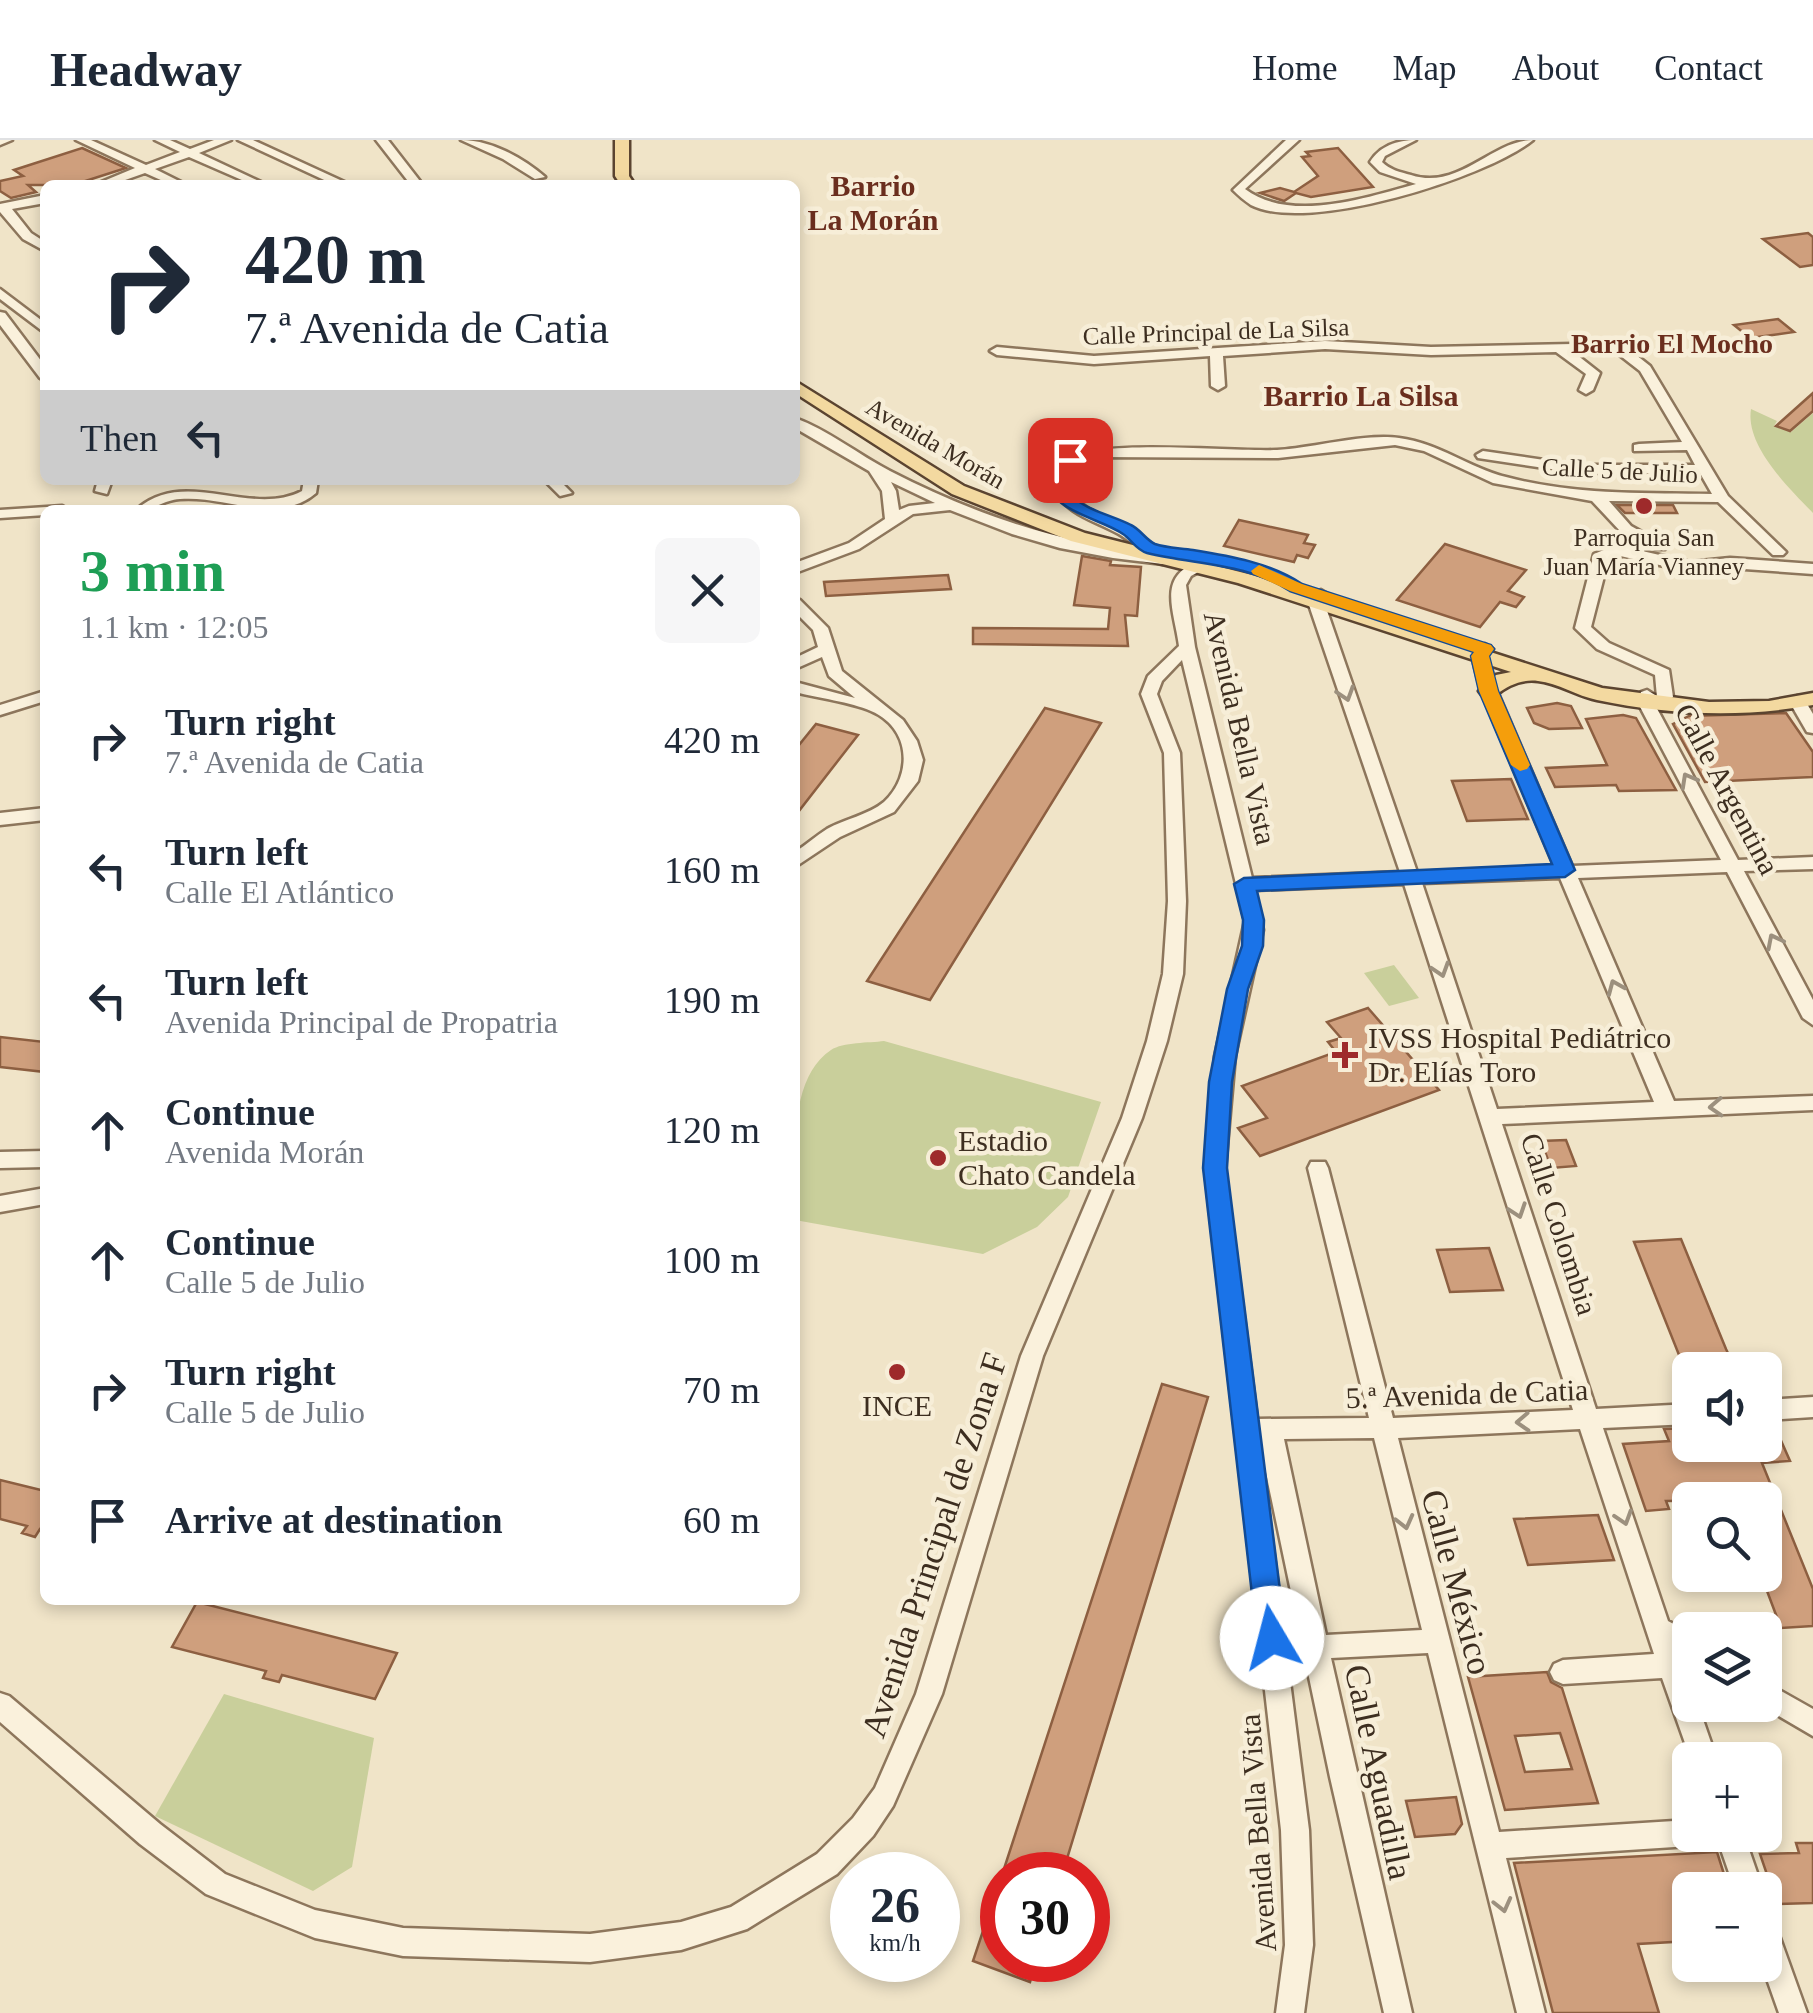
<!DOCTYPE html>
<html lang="en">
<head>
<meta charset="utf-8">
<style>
  :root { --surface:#fff; --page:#f6f6f7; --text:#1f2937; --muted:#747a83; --line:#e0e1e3 }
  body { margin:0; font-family:Georgia,serif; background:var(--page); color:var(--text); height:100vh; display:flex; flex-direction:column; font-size:38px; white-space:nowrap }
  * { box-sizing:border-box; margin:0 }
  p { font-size:32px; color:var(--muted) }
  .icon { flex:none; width:55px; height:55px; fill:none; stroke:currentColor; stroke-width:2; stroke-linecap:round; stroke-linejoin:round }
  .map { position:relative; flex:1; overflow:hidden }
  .side { position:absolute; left:40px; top:365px; width:760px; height:1100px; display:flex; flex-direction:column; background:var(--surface); border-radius:15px; box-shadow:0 5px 15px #0003 }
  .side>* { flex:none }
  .banner { position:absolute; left:40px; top:40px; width:760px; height:305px; border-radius:15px; box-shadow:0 5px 15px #0003; background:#fff; color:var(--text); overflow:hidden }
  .controls { position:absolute; left:1672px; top:1212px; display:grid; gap:20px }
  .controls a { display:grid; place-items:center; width:110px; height:110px; border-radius:15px; background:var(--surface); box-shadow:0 5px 15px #0003; font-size:50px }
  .speed { position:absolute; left:830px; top:1712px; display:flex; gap:20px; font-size:50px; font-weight:700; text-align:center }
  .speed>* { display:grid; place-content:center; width:130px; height:130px; border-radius:50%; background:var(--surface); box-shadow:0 5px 15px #0003; line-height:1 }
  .speed small { font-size:25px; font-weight:400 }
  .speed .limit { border:15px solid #d22; background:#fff; color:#111 }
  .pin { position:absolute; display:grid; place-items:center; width:85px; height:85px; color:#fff; margin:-42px; border-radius:20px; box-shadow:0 5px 15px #0006 }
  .me { position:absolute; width:110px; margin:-55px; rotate:352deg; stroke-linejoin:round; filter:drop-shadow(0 0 8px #0008) }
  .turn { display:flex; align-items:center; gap:35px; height:210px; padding:0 40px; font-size:45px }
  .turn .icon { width:130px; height:130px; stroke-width:2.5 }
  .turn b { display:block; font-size:70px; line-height:85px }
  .then { display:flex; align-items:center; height:95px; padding:0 40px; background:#0003; gap:20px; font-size:38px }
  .round { display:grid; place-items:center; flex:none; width:105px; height:105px; border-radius:15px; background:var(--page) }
  .overview { display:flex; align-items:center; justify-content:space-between; height:170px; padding:0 40px }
  h1 { font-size:60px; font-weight:700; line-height:75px; color:#1e9e55 }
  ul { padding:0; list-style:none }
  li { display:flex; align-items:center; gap:30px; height:130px; padding:0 40px }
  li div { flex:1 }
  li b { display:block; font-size:38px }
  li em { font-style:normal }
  header { display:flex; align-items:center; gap:60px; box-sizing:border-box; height:140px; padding:0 50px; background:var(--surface); border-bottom:2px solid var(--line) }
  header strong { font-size:48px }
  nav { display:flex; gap:55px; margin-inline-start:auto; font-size:35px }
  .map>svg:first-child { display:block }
  .green { fill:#c9cf9b }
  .building { fill:#cf9f7d; stroke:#8d5f41; stroke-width:2.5; fill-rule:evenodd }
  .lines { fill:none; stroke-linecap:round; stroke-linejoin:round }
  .minor-casing { stroke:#8d765c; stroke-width:5 }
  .major-casing { stroke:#5b4430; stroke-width:5 }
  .minor { fill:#faf1dc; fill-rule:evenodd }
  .major { fill:#f3d9a0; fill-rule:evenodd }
  .oneway { stroke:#9c907e }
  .route { fill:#1a73e8; stroke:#114b97; stroke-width:2.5 }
  .slow { fill:#f59e0b }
  .poi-dot { fill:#9e2a2b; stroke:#f7eed8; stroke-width:4 }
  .labels { text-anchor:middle; stroke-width:9; stroke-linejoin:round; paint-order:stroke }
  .far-street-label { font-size:25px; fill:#3d2e20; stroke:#f7eed8 }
  .far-poi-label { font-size:25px; fill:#3d2e20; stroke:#f7eed8 }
  .far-neighbourhood-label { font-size:28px; font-weight:bold; fill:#6b2e1e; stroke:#f7eed8 }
  .far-quarter-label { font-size:30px; font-weight:bold; fill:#6b2e1e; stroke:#f7eed8 }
  .street-label { font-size:30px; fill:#3d2e20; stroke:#f7eed8 }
  .poi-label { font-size:30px; fill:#3d2e20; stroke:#f7eed8; text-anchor:start }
  .near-street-label { font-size:35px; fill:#3d2e20; stroke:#f7eed8 }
</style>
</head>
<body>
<header>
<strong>Headway</strong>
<nav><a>Home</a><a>Map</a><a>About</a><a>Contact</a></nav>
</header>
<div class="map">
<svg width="1813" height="1873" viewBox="0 0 1813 1873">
  <rect width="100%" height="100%" fill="#f0e4c8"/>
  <g class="green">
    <path d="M1751 269 1777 281 1774 286 1791 292 1813 273V373C1789 348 1745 306 1751 269Z"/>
    <path d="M1394 825 1419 858 1389 866 1364 833Z"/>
    <path d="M884 901 1101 962 1068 1057 1037 1087 983 1114 795 1080C795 1032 785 940 831 910 843 902 869 903 884 901Z"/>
    <path d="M224 1554 374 1598 352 1727 313 1751 155 1676Z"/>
  </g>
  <g class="building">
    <path d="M82 8 126 28 73 45H28L36 52 11 58 0 51V41L23 36 14 30Z"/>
    <path d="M1338 8 1373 47 1311 57 1296 53 1284 61 1260 53 1280 48 1294 52 1318 36 1302 17 1310 16 1306 12Z"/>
    <path d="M1808 93 1813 97V125L1800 127 1763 99Z"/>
    <path d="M1778 179 1794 192 1750 198 1734 185Z"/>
    <path d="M1813 253V271L1790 291 1776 286Z"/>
    <path d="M1617 365H1673L1677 373H1625Z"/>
    <path d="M1239 380 1308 395 1304 403 1315 405 1308 418 1297 415 1294 422 1224 406Z"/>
    <path d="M1445 404 1526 430 1508 451 1524 457 1516 467 1500 462 1480 487 1397 460Z"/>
    <path d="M1082 416 1111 421 1110 425 1141 427 1137 476 1125 475 1128 506 973 504V488L1108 489 1110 468 1074 465Z"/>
    <path d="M948 435 951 449 826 456 824 442Z"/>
    <path d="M1557 563 1571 566 1582 588 1549 589 1534 583 1527 568Z"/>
    <path d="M1045 568 1101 583 930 860 867 841Z"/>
    <path d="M1786 573 1813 612V637L1705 642 1673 584 1689 576Z"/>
    <path d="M1623 575 1636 578 1676 650 1619 651 1616 645 1555 647 1546 628 1607 625 1586 579Z"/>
    <path d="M816 584 858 595 795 676V610Z"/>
    <path d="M1511 639 1528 679 1467 681 1452 641Z"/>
    <path d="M1368 868 1439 950 1260 1016 1238 988 1267 978 1242 946 1336 912 1328 902 1341 898 1327 882Z"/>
    <path d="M0 897 45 902V932L0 927Z"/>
    <path d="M1566 1000 1576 1026 1551 1028 1541 1001Z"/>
    <path d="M1681 1099 1726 1209 1736 1230H1685L1634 1102Z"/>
    <path d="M1489 1108 1503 1150 1450 1152 1437 1110Z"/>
    <path d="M1162 1244 1208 1257 1062 1735H1002Z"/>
    <path d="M1775 1287 1790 1321 1762 1323 1813 1449V1486L1781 1488 1761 1435H1765V1360L1666 1361 1669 1369 1646 1371 1623 1304 1669 1301 1664 1289 1690 1288V1305H1765V1288Z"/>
    <path d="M0 1340 45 1351V1390L40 1389 35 1397 22 1393 27 1386 0 1379Z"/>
    <path d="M1598 1375 1614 1420 1528 1425 1514 1379Z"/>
    <path d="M197 1462 397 1513 375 1559 282 1535 279 1542 263 1538 266 1531 172 1507Z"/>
    <path d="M1547 1532 1551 1542 1562 1548 1598 1663 1505 1670 1468 1537ZM1560 1593 1572 1629 1525 1632 1515 1596Z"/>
    <path d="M1456 1657 1462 1684 1455 1694 1415 1697 1406 1661Z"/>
    <path d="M1796 1703H1813V1763L1777 1764 1760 1714 1799 1713Z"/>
    <path d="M1717 1712 1729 1750H1690V1801L1638 1804 1659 1873H1553L1514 1723Z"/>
    <path d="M1000 1740 1002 1820H1036L1030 1842 973 1821Z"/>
  </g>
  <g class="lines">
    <defs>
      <g id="minor">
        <path d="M0 0H12L0 5Z"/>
        <path d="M76 0H91L146 25 180 12 155 0H170L190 9 214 0H231L199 13 261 42 251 44 189 17 155 29 187 45H172L145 33 111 45H94L135 28Z"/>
        <path d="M238 0H253L351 45H335Z"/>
        <path d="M376 0H388L423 45H411Z"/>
        <path d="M461 0C491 0 523 18 545 37L535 39 503 19Z"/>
        <path d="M1286 0H1299L1245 49C1291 83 1365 58 1416 44L1380 32 1370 22C1380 6 1397 0 1416 0L1385 16 1382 22C1390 30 1400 32 1411 35 1459 51 1492 0 1533 0 1486 38 1307 94 1251 65 1245 61 1238 55 1233 50Z"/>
        <path d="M45 55V63L12 69 31 93 45 102V111L23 99 0 72V64Z"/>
        <path d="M0 149 45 183V193L0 159Z"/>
        <path d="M0 172 5 173 45 226V239L40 238 0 185Z"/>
        <path d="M1325 201 1431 207 1621 203 1650 226 1728 356 1786 412 1783 415H1773L1718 362 1609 361 1631 386 1667 406 1665 409H1655L1621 392 1592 361 1493 343 1424 311 1395 305 1278 318 1101 317 1079 321 1070 327 1065 347C1087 379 1129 380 1155 408L1147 413C1137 408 1129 400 1119 394 1089 378 1071 377 1051 347L1058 322C1096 297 1226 312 1277 310 1313 308 1365 293 1399 298 1439 303 1469 328 1506 337 1574 355 1643 353 1712 354L1700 333H1578L1478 318 1476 315 1483 311 1578 325H1695L1687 310 1634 311V305L1639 304 1682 302 1640 231 1613 210 1572 211 1600 233 1593 250 1586 254 1579 250 1586 234 1556 212 1431 215 1325 209 1223 216 1225 246 1218 250 1211 246 1210 216 1094 224 997 215 990 211 997 207 1094 216Z"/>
        <path d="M795 278C828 290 859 315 890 331 977 376 1065 405 1163 414L1171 419 1163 424 1113 418 1060 408 1012 394 950 370 913 374 859 409 795 433V423L849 403 885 379 882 351 869 331 795 288ZM891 342 935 363 909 366 899 370 896 351Z"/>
        <path d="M98 340H112L107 354 95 351Z"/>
        <path d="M304 340H318L316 353C278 386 225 355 180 359 163 360 155 370 136 370 185 326 250 378 302 351Z"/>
        <path d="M544 340H559L572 353 560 356Z"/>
        <path d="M62 366 69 370H45V375L0 378V370Z"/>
        <path d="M1616 405 1690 422 1730 418 1813 424V434L1730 428 1690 432 1616 415 1609 417 1591 487 1609 503 1669 530 1673 557 1665 562 1657 557 1655 535 1597 509 1575 488 1594 414Z"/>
        <path d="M1201 421 1209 426 1191 436 1186 445 1195 507 1252 738 1400 732 1308 462 1316 452 1321 450 1329 455 1324 462 1417 732 1555 727 1481 551 1472 516 1479 506 1485 504 1493 509 1488 516 1497 551 1572 726 1721 720 1638 563 1641 552 1647 550 1655 555 1654 563 1738 720 1813 717V729L1744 731 1813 860V885L1803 878 1727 732 1578 738 1674 961 1813 956V970L1502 984 1596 1269 1690 1264V1284L1603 1288 1668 1481 1690 1493V1519L1680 1515 1690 1543V1565H1698L1717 1620H1691L1662 1538 1563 1544 1554 1540 1550 1532 1554 1524 1563 1520 1654 1514 1580 1289 1398 1298 1499 1692 1690 1680V1695H1703L1700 1703 1690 1706 1506 1718 1545 1873H1517L1428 1513 1331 1518 1412 1873H1384L1330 1637 1259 1299 1309 1690 1313 1805 1304 1873H1276L1285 1805 1281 1690 1205 1029 1215 916 1245 781 1182 520 1162 541 1157 554 1180 613 1186 761 1183 834 1167 901 1142 978 1043 1216 942 1554 893 1666 873 1696 837 1734 747 1789 681 1810 590 1822 403 1816 315 1798 206 1754 140 1704 0 1582V1553L9 1556 160 1684 225 1734 315 1770 403 1788 590 1794 681 1782 731 1767 817 1714 853 1678 875 1648 916 1554 1021 1216 1122 978 1147 901 1163 834 1168 761 1164 613 1141 554 1148 536 1179 506C1174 469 1156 435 1201 421ZM1560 738 1654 962 1497 969 1422 743ZM1404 744 1573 1270 1393 1278 1328 1028 1325 1022H1311L1308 1028 1369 1278 1257 1279 1225 1029 1235 916 1263 790 1255 750ZM1374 1298 1422 1490 1326 1495 1284 1299Z"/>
        <path d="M795 458 800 460 828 488 842 531 903 580 917 601 923 620 918 641 894 672 840 697 795 727V712C806 705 816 696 827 689 844 679 869 675 884 662 913 635 911 588 871 571 851 562 818 558 795 552V542L855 558 829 536 822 517 795 529V518L818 507 813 490 795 472Z"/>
        <path d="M45 551V561L0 575V565Z"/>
        <path d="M1797 556 1803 557 1813 574V593L1807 592 1789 561Z"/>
        <path d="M45 668V680L0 685V673Z"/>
        <path d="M45 1011V1027L0 1028V1012Z"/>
        <path d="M45 1048V1064L0 1072V1056Z"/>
        <path d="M1813 1257V1277L1765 1280V1260Z"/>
        <path d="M1765 1542 1813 1569V1596L1760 1565H1765Z"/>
        <path d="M1716 1695H1744L1763 1750H1735Z"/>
        <path d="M1765 1780 1775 1784 1807 1873H1779L1762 1825H1765Z"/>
      </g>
      <g id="major">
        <path d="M615 0H629V36L635 45H621L615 36Z"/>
        <path d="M795 241 964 346 1085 393 1252 435 1602 548 1709 562 1769 561 1813 553V565C1742 578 1668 575 1597 560 1577 556 1558 543 1538 541 1523 539 1508 545 1496 555H1482L1479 551 1496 535 1511 532 1238 443 1071 401 952 354 795 253Z"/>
      </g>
    </defs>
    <use href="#minor" class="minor-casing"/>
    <use href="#major" class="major-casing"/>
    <use href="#minor" class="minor"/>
    <use href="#major" class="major"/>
  </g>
  <defs><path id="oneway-chevron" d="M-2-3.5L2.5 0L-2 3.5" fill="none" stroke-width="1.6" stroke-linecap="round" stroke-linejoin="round" transform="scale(2.5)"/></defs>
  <g class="oneway">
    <use href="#oneway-chevron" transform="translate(1346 554) rotate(72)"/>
    <use href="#oneway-chevron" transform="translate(1688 640) rotate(-119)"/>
    <use href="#oneway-chevron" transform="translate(1774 801) rotate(-117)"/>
    <use href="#oneway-chevron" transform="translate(1441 830) rotate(72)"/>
    <use href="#oneway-chevron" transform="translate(1615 847) rotate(-113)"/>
    <use href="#oneway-chevron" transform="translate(1716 967) rotate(177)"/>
    <use href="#oneway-chevron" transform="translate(1518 1071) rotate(71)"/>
    <use href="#oneway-chevron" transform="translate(1523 1282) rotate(177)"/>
    <use href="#oneway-chevron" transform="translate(1624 1378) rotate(72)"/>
    <use href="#oneway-chevron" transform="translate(1405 1382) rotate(76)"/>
    <use href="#oneway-chevron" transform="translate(1503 1765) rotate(76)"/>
  </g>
  <path class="route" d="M1064 316 1078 320C1044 363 1102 370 1131 385 1140 389 1146 400 1155 404 1166 408 1181 408 1193 410 1230 416 1271 423 1302 444L1491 505 1494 509 1489 516 1498 551 1575 730 1565 737 1257 751 1264 780 1263 806 1248 849 1232 942 1227 1028 1286 1498 1282 1507 1272 1511 1261 1507 1257 1498 1203 1028 1209 942 1227 849 1242 806 1243 780 1234 744 1244 738 1552 724 1479 551 1471 516 1474 512 1290 451C1247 423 1196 425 1147 413 1136 410 1132 400 1123 394 1096 375 1019 366 1064 316Z"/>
  <path class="slow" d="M1259 425 1302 444 1491 505 1494 509 1489 516 1498 551 1530 625 1527 629 1520 631 1511 625 1479 551 1471 516 1474 512 1290 451 1253 434 1251 431Z"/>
  <g class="poi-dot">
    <circle cx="1644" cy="366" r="10"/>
    <path d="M1340 900h10v10h10v10h-10v10h-10v-10h-10v-10h10z"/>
    <circle cx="938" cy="1018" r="10"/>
    <circle cx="897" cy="1232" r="10"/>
  </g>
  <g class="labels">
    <g class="far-street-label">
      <text transform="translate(1216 191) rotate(-2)" y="9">Calle Principal de La Silsa</text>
      <text transform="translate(936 303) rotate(30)" y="9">Avenida Morán</text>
      <text transform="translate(1620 330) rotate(3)" y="9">Calle 5 de Julio</text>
    </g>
    <g class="far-poi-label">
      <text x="1644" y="406">Parroquia San<tspan x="1644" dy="29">Juan María Vianney</tspan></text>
    </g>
    <g class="far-neighbourhood-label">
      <text x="1672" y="213">Barrio El Mocho</text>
    </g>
    <g class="far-quarter-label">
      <text x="873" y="56">Barrio<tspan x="873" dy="34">La Morán</tspan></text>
      <text x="1361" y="266">Barrio La Silsa</text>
    </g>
    <g class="street-label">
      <text transform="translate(1240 588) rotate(77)" y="10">Avenida Bella Vista</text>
      <text transform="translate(1727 649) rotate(62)" y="10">Calle Argentina</text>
      <text transform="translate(1559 1084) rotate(72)" y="10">Calle Colombia</text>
      <text transform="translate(1467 1254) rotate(-2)" y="10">5.ª Avenida de Catia</text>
      <text transform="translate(1258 1693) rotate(-94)" y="10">Avenida Bella Vista</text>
    </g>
    <g class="poi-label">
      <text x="1368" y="908">IVSS Hospital Pediátrico<tspan x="1368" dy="34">Dr. Elías Toro</tspan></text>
      <text x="958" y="1011">Estadio<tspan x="958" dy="34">Chato Candela</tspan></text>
      <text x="897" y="1276" text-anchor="middle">INCE</text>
    </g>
    <g class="near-street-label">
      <text transform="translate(934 1405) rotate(-72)" y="12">Avenida Principal de Zona F</text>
      <text transform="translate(1457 1442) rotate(75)" y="12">Calle México</text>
      <text transform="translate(1379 1632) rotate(78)" y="12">Calle Aguadilla</text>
    </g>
  </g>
</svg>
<div class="controls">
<a><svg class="icon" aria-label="sound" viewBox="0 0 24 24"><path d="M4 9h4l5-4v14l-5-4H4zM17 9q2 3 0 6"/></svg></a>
<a><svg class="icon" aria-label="search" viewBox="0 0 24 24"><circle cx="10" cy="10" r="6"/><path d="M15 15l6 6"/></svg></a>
<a><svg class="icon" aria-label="layers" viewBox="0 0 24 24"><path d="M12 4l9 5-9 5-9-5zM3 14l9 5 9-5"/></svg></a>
<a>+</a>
<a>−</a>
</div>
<div class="speed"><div>26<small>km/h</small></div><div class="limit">30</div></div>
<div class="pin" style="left:1070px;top:320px;background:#d93025"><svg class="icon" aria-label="arrive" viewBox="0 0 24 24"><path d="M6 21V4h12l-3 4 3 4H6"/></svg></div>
<svg class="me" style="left:1272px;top:1498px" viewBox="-20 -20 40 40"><circle r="19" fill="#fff"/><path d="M0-13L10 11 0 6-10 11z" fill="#1a73e8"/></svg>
<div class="banner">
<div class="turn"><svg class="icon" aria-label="right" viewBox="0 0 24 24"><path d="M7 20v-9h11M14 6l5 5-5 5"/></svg><div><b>420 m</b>7.ª Avenida de Catia</div></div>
<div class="then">Then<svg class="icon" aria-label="left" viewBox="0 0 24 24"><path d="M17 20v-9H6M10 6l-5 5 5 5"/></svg></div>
</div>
<section class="side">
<div class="overview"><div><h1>3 min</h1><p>1.1 km · 12:05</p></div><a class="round"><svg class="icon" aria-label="close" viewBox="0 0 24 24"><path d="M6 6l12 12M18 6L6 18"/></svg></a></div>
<ul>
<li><svg class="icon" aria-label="right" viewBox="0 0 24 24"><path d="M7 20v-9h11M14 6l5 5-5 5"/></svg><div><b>Turn right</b><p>7.ª Avenida de Catia</p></div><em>420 m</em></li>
<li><svg class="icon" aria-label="left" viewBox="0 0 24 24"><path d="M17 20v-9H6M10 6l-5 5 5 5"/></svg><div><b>Turn left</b><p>Calle El Atlántico</p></div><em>160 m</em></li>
<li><svg class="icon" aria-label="left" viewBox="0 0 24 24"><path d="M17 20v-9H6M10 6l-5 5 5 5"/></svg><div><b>Turn left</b><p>Avenida Principal de Propatria</p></div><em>190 m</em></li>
<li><svg class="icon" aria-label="ahead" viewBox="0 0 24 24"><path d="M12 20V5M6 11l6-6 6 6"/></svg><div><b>Continue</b><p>Avenida Morán</p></div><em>120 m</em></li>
<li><svg class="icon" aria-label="ahead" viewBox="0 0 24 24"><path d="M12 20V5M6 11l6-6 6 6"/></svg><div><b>Continue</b><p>Calle 5 de Julio</p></div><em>100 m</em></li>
<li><svg class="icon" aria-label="right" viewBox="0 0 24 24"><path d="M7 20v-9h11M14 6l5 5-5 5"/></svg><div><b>Turn right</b><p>Calle 5 de Julio</p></div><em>70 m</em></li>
<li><svg class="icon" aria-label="arrive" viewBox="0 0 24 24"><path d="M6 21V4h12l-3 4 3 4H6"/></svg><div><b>Arrive at destination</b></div><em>60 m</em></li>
</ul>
</section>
</div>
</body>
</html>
